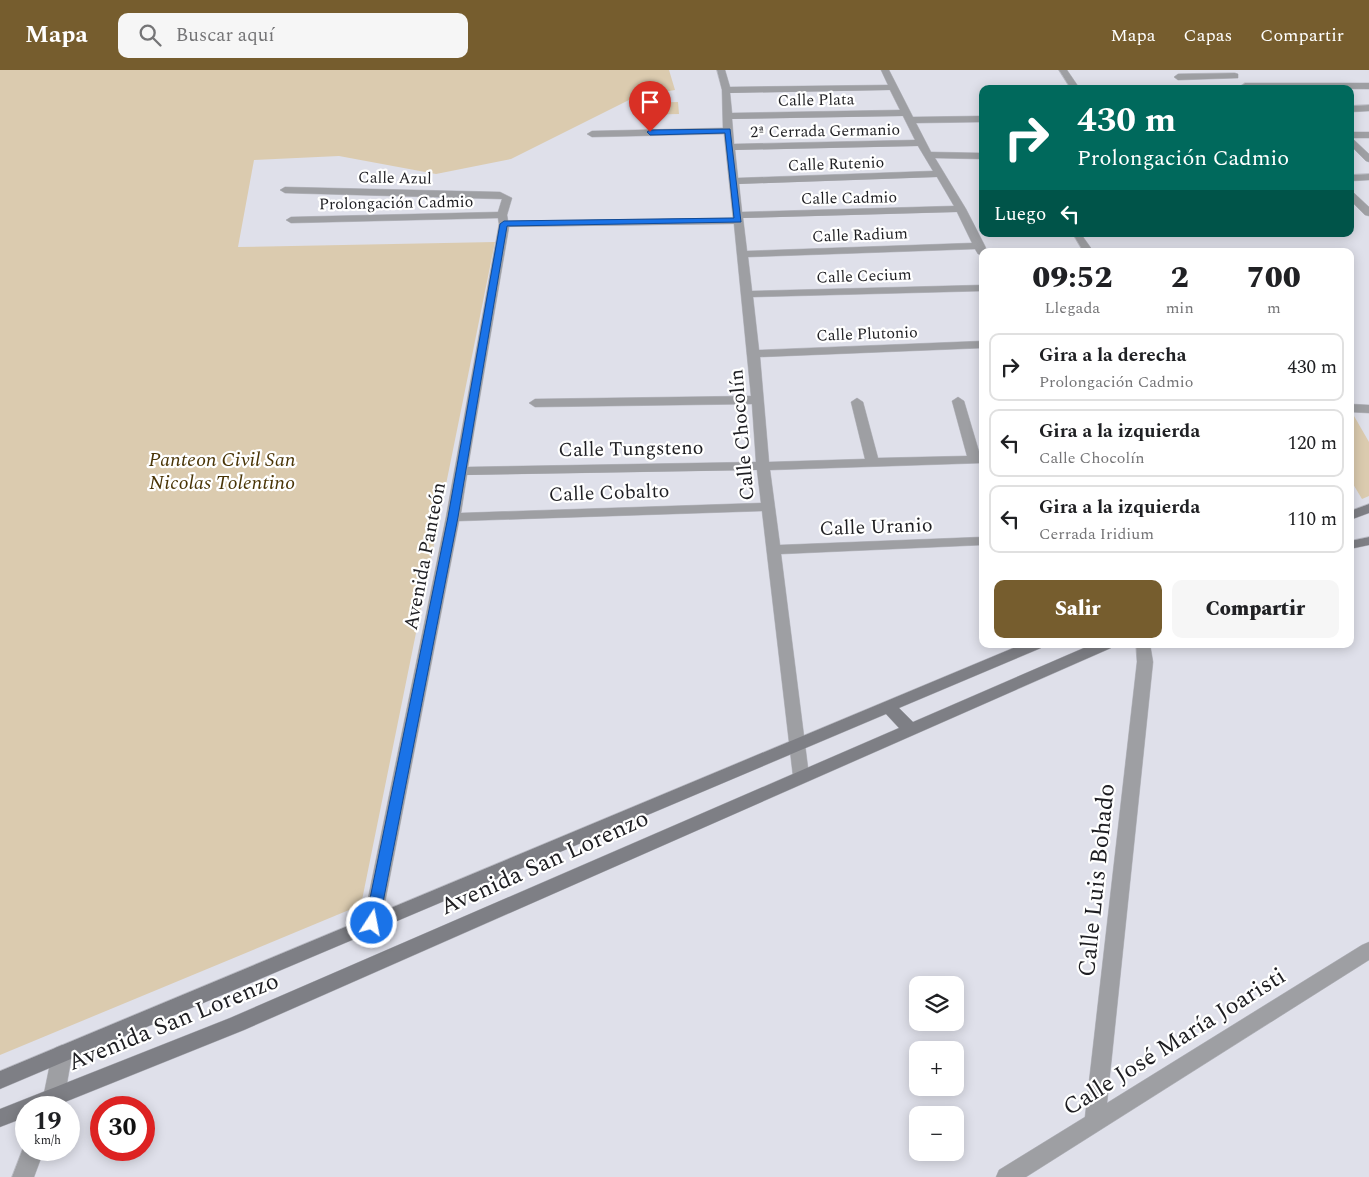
<!DOCTYPE html>
<html lang="es">
<head>
<meta charset="utf-8">
<style>
  :root { --surface:#fff; --page:#f6f6f6; --text:#202124; --muted:#757577; --line:#e0e0e0; --accent:#765d2e }
  body { margin:0; font-family:Spectral,serif; background:var(--page); color:var(--text); height:100vh; display:flex; flex-direction:column; font-size:19px; white-space:nowrap }
  * { box-sizing:border-box; margin:0 }
  p { font-size:16px; color:var(--muted) }
  .icon { flex:none; width:28px; height:28px; fill:none; stroke:currentColor; stroke-width:2; stroke-linecap:round; stroke-linejoin:round }
  .map { position:relative; flex:1; overflow:hidden }
  .side { position:absolute; left:979px; top:178px; width:375px; height:400px; display:flex; flex-direction:column; background:var(--surface); border-radius:10px; box-shadow:0 2px 12px #0003 }
  .side>* { flex:none }
  .guide { position:absolute; left:979px; top:15px; width:375px; height:152px; border-radius:10px; box-shadow:0 2px 12px #0003; background:#00695c; color:#fff; overflow:hidden }
  .controls { position:absolute; left:909px; top:906px; display:grid; gap:10px }
  .controls a { display:grid; place-items:center; width:55px; height:55px; border-radius:10px; background:var(--surface); box-shadow:0 2px 12px #0003; font-size:25px }
  .speed { position:absolute; left:15px; top:1026px; display:flex; gap:10px; font-size:25px; font-weight:700; text-align:center }
  .speed>* { display:grid; place-content:center; width:65px; height:65px; border-radius:50%; background:var(--surface); box-shadow:0 2px 12px #0003; line-height:1 }
  .speed small { font-size:12px; font-weight:400 }
  .speed .limit { border:8px solid #d22; background:#fff; color:#111 }
  .pin { position:absolute; display:grid; place-items:center; width:42px; height:42px; color:#fff; margin:-51px -21px; border-radius:50% 50% 50% 0; rotate:-45deg; box-shadow:0 0 5px #0007 }
  .pin .icon { rotate:45deg }
  .me { position:absolute; width:55px; margin:-28px; rotate:11deg; stroke-linejoin:round; filter:drop-shadow(0 0 4px #0008) }
  .turn { display:flex; align-items:center; gap:18px; height:105px; padding:0 15px; font-size:22px }
  .turn .icon { width:65px; height:65px; stroke-width:2.5 }
  .turn b { display:block; font-size:35px; line-height:42px }
  .then { display:flex; align-items:center; height:48px; padding:0 15px; background:#0003; gap:10px; font-size:19px }
  .eta { display:flex; justify-content:space-evenly; align-items:center; height:85px; text-align:center }
  .eta b { font-size:30px; font-weight:800; line-height:35px }
  .cta { display:flex; gap:10px; margin-top:auto; padding:10px 15px }
  .cta a { flex:1; height:58px; border-radius:10px; background:var(--accent); color:#fff; font-size:20px; font-weight:800; line-height:58px; text-align:center }
  .cta a+a { background:var(--page); color:var(--text) }
  ul { padding:0; list-style:none }
  li { display:flex; align-items:center; gap:15px; height:68px; margin:0 10px 8px; padding:0 5px; border:2px solid var(--line); border-radius:10px }
  li div { flex:1 }
  li b { display:block; font-size:19px }
  li em { font-style:normal }
  header { display:flex; align-items:center; gap:30px; box-sizing:border-box; height:70px; padding:0 25px; background:var(--accent); color:#fff }
  header strong { font-size:24px }
  nav { display:flex; gap:28px; margin-inline-start:auto; font-size:18px }
  .search { width:350px; height:45px; background:var(--page); display:flex; align-items:center; gap:12px; box-sizing:border-box; padding:0 18px; border-radius:10px; color:var(--muted); font-size:19px }
  .map>svg:first-child { display:block }
  .green { fill:#dbcbaf }
  .lines { fill:none; stroke-linecap:round; stroke-linejoin:round }
  .street-casing { stroke:#bcbdc6; stroke-width:1 }
  .secondary-casing { stroke:#bcbdc6; stroke-width:1 }
  .street { fill:#9e9fa3; fill-rule:evenodd }
  .secondary { fill:#7e7f85; fill-rule:evenodd }
  .route { fill:#1a73e8; stroke:#114b97 }
  .labels { text-anchor:middle; stroke-width:4.5; stroke-linejoin:round; paint-order:stroke }
  .far-street-label { font-size:16px; fill:#1e1e22; stroke:#fff }
  .street-label { font-size:20px; fill:#1e1e22; stroke:#fff }
  .park-label { font-size:20px; font-style:italic; fill:#493406; stroke:#fff }
  .near-street-label { font-size:24px; fill:#1e1e22; stroke:#fff }
</style>
</head>
<body>
<header>
<strong>Mapa</strong>
<div class="search"><svg class="icon" aria-label="search" viewBox="0 0 24 24"><circle cx="10" cy="10" r="6"/><path d="M15 15l6 6"/></svg>Buscar aquí</div>
<nav><a>Mapa</a><a>Capas</a><a>Compartir</a></nav>
</header>
<div class="map">
<svg width="1369" height="1107" viewBox="0 0 1369 1107">
  <rect width="100%" height="100%" fill="#dfe0ea"/>
  <g class="green">
    <path d="M0 0H669L675 20 635 27 511 89 436 104 339 86 254 90 238 177 495 172 361 835 0 985Z"/>
    <path d="M678 32 679 44 633 45V33Z"/>
    <path d="M1350 339 1369 372V426L1362 429 1350 409Z"/>
  </g>
  <g class="lines">
    <defs>
      <g id="street">
        <path d="M717 0H725L730 17 888 15 881 0H889L913 47 982 46V52L916 53 931 82 982 83V89L935 88 966 139 985 176 987 181H982V185L978 184 975 179 748 187 752 221 982 215V221L753 227 759 280 982 271V278L760 287 769 392 865 389 851 332 857 328 863 332 878 388 967 386 952 331 958 327 964 331 980 385H982V393L770 400 780 475 982 467V475L781 484 809 706 807 710 801 712 795 710 793 706 762 441 459 451 381 853 379 858 372 860 365 858 363 853 446 447 499 154 498 148 291 153 286 150 291 147 498 142 502 129 285 123 280 120 285 117 500 122 512 128 507 145 508 151 733 148 724 64 592 67 587 64 592 61 723 58 722 20ZM890 20 900 40 732 43 730 23ZM903 46 915 70 734 74 732 49ZM918 76 933 101 738 108 735 80ZM937 107 954 136 742 142 739 114ZM957 142 972 173 747 181 743 148ZM734 154 751 326 535 329 529 333 535 337 752 334 756 392 468 397 509 157ZM757 400 761 433 461 443 467 405Z"/>
        <path d="M1059 0H1067L1080 19H1071Z"/>
        <path d="M1235 3 1238 4V8L1178 10 1174 7 1178 4Z"/>
        <path d="M1245 13H1369V19L1242 18 1241 16Z"/>
        <path d="M1369 35V41L1350 42V36Z"/>
        <path d="M1350 62H1369V68H1352L1369 84V92L1366 91 1350 75Z"/>
        <path d="M1369 104V110L1350 111V105Z"/>
        <path d="M1350 122 1354 123 1369 137V146L1365 145 1350 130Z"/>
        <path d="M1073 164H1081L1093 181H1083Z"/>
        <path d="M1350 334 1369 335V343L1350 342Z"/>
        <path d="M1136 574H1150L1153 592 1107 1033 1362 875 1369 872V890L1026 1107H996L999 1100 1085 1047 1137 592Z"/>
        <path d="M62 975 69 978 72 984 65 1025 61 1038H41L52 984 55 978Z"/>
        <path d="M25 1073 26 1080H44L34 1107H12Z"/>
      </g>
      <g id="secondary">
        <path d="M1369 434V443L1350 450V441Z"/>
        <path d="M1369 467V475L1350 479V471Z"/>
        <path d="M1023 574H1044L1041 578 899 638 913 652 1093 574H1114L1111 578 244 960 50 1038H26V1047L0 1057V1039L230 948 899 658 886 644 0 1019V1001Z"/>
      </g>
    </defs>
    <use href="#street" class="street-casing"/>
    <use href="#secondary" class="secondary-casing"/>
    <use href="#street" class="street"/>
    <use href="#secondary" class="secondary"/>
  </g>
  <path class="route" d="M730 59 741 152 507 156 458 447 379 853 377 857 372 859 367 857 365 853 448 447 500 154 504 151 734 148 725 63 650 65 647 62 650 60Z"/>
  <g class="labels">
    <g class="far-street-label">
      <text transform="translate(816 29) rotate(-1)" y="6">Calle Plata</text>
      <text transform="translate(825 60) rotate(-1)" y="6">2ª Cerrada Germanio</text>
      <text transform="translate(836 93) rotate(-2)" y="6">Calle Rutenio</text>
      <text transform="translate(395 107) rotate(1)" y="6">Calle Azul</text>
      <text transform="translate(849 127) rotate(-1)" y="6">Calle Cadmio</text>
      <text transform="translate(396 132) rotate(-1)" y="6">Prolongación Cadmio</text>
      <text transform="translate(860 164) rotate(-2)" y="6">Calle Radium</text>
      <text transform="translate(864 205) rotate(-2)" y="6">Calle Cecium</text>
      <text transform="translate(867 263) rotate(-2)" y="6">Calle Plutonio</text>
    </g>
    <g class="street-label">
      <text transform="translate(741 365) rotate(-95)" y="7">Calle Chocolín</text>
      <text transform="translate(631 378) rotate(-1)" y="7">Calle Tungsteno</text>
      <text transform="translate(609 422) rotate(-2)" y="7">Calle Cobalto</text>
      <text transform="translate(876 456) rotate(-2)" y="7">Calle Uranio</text>
      <text transform="translate(424 486) rotate(-79)" y="7">Avenida Panteón</text>
    </g>
    <g class="park-label">
      <text x="222" y="396">Panteon Civil San<tspan x="222" dy="23">Nicolas Tolentino</tspan></text>
    </g>
    <g class="near-street-label">
      <text transform="translate(544 792) rotate(-24)" y="8">Avenida San Lorenzo</text>
      <text transform="translate(1096 810) rotate(-84)" y="8">Calle Luis Bohado</text>
      <text transform="translate(173 951) rotate(-22)" y="8">Avenida San Lorenzo</text>
      <text transform="translate(1174 971) rotate(-32)" y="8">Calle José María Joaristi</text>
    </g>
  </g>
</svg>
<div class="controls">
<a><svg class="icon" aria-label="layers" viewBox="0 0 24 24"><path d="M12 4l9 5-9 5-9-5zM3 14l9 5 9-5"/></svg></a>
<a>+</a>
<a>−</a>
</div>
<div class="speed"><div>19<small>km/h</small></div><div class="limit">30</div></div>
<div class="pin" style="left:650px;top:62px;background:#d93025"><svg class="icon" aria-label="arrive" viewBox="0 0 24 24"><path d="M6 21V4h12l-3 4 3 4H6"/></svg></div>
<svg class="me" style="left:372px;top:853px" viewBox="-20 -20 40 40"><circle r="17" fill="#1a73e8" stroke="#fff" stroke-width="3"/><path d="M0-11L8 9 0 5-8 9z" fill="#fff"/></svg>
<div class="guide">
<div class="turn"><svg class="icon" aria-label="right" viewBox="0 0 24 24"><path d="M7 20v-9h11M14 6l5 5-5 5"/></svg><div><b>430 m</b>Prolongación Cadmio</div></div>
<div class="then">Luego<svg class="icon" aria-label="left" viewBox="0 0 24 24"><path d="M17 20v-9H6M10 6l-5 5 5 5"/></svg></div>
</div>
<section class="side">
<div class="eta">
<div><b>09:52</b><p>Llegada</p></div>
<div><b>2</b><p>min</p></div>
<div><b>700</b><p>m</p></div>
</div>
<ul>
<li><svg class="icon" aria-label="right" viewBox="0 0 24 24"><path d="M7 20v-9h11M14 6l5 5-5 5"/></svg><div><b>Gira a la derecha</b><p>Prolongación Cadmio</p></div><em>430 m</em></li>
<li><svg class="icon" aria-label="left" viewBox="0 0 24 24"><path d="M17 20v-9H6M10 6l-5 5 5 5"/></svg><div><b>Gira a la izquierda</b><p>Calle Chocolín</p></div><em>120 m</em></li>
<li><svg class="icon" aria-label="left" viewBox="0 0 24 24"><path d="M17 20v-9H6M10 6l-5 5 5 5"/></svg><div><b>Gira a la izquierda</b><p>Cerrada Iridium</p></div><em>110 m</em></li>
</ul>
<div class="cta"><a>Salir</a><a>Compartir</a></div>
</section>
</div>
</body>
</html>
